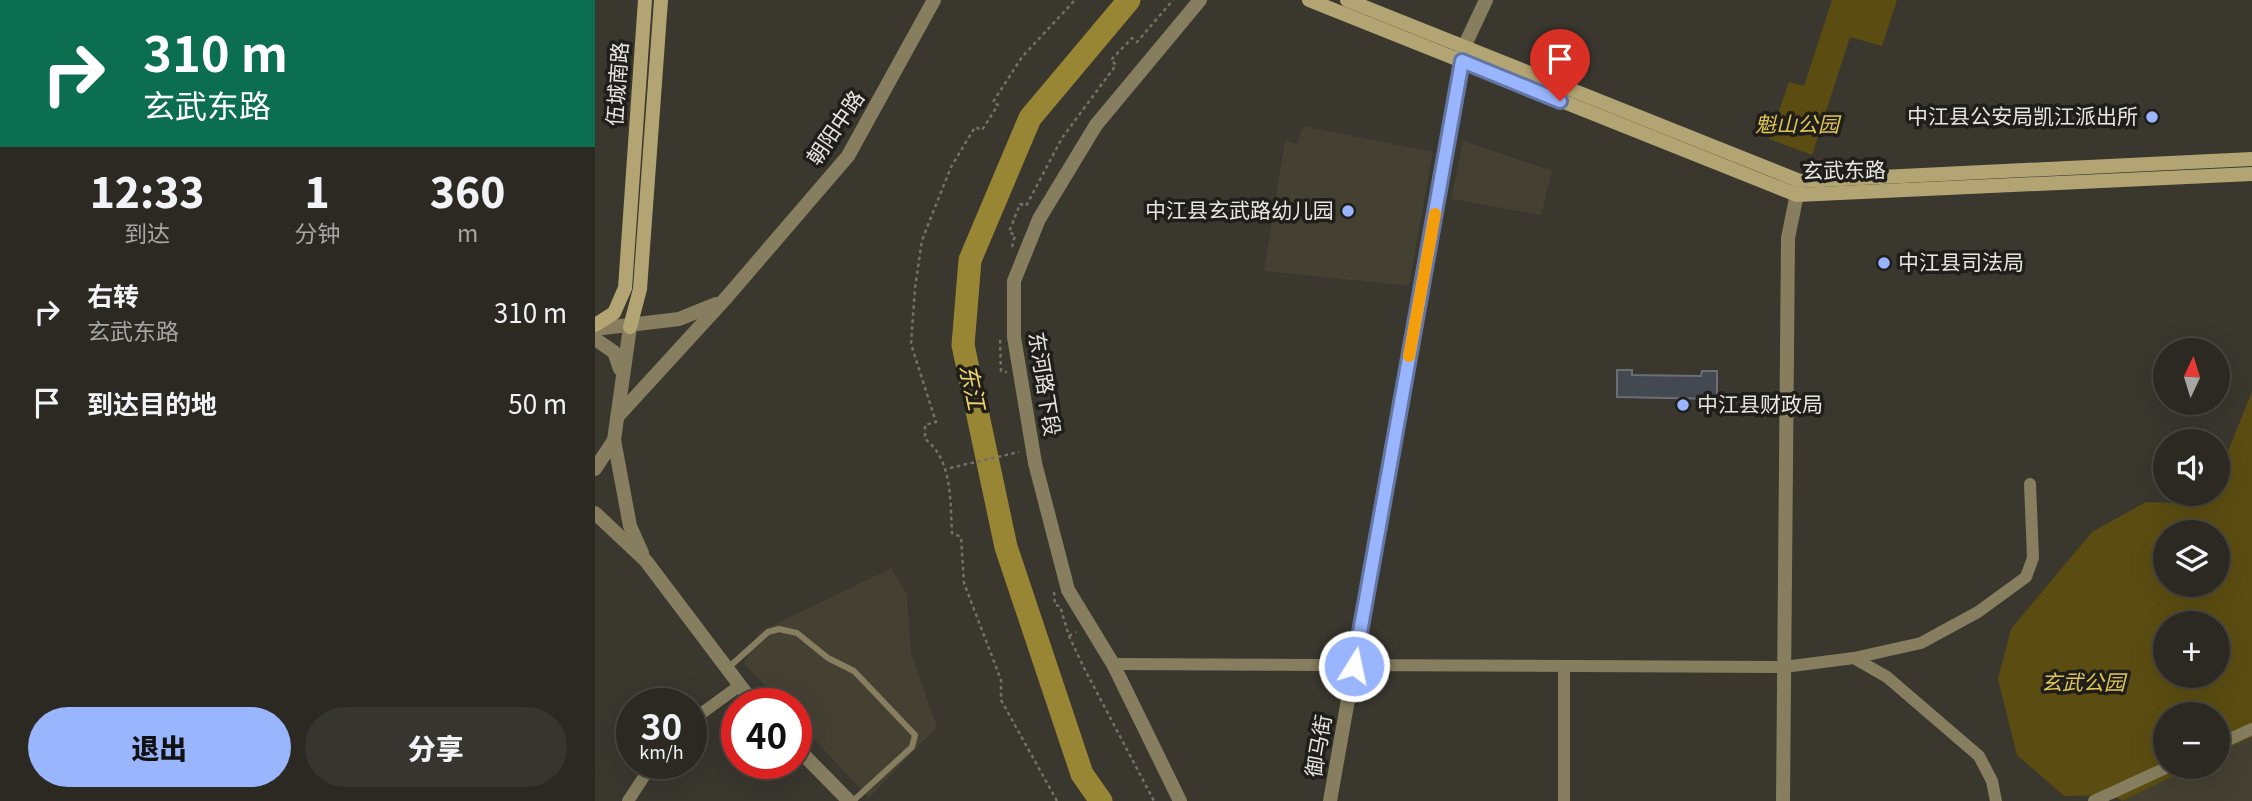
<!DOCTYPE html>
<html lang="zh">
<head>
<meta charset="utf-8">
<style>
  :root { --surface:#2b2922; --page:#37352f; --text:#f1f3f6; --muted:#a6a6a5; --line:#474540; --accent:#98b5fd }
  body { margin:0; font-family:Georgia,"Noto Sans SC",serif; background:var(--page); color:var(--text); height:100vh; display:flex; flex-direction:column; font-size:26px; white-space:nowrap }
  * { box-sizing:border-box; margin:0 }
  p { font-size:23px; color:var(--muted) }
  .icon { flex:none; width:38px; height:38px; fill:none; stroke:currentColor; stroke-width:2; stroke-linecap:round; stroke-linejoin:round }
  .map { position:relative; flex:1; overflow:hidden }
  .panel { display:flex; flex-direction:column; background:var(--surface); width:595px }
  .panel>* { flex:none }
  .banner { background:#0b6e4f; color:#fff; overflow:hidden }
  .needle { width:46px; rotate:4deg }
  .fabs { position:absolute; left:1558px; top:338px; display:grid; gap:14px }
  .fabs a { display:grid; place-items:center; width:77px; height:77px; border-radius:50%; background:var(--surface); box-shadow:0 7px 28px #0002,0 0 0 2px var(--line); font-size:35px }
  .speed { position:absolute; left:21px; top:688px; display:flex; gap:14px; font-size:35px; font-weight:700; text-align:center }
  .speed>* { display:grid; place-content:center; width:91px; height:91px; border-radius:50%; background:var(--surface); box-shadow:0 7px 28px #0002,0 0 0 2px var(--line); line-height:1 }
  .speed small { font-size:18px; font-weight:400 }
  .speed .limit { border:10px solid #d22; background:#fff; color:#111 }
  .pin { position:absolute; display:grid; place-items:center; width:60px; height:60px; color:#fff; margin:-72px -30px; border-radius:50% 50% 50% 0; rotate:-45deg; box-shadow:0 0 7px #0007 }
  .pin .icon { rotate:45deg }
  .me { position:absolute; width:77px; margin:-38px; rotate:10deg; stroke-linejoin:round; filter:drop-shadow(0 0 5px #0008) }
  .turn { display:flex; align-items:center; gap:24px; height:147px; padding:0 28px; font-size:32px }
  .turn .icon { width:91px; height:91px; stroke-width:2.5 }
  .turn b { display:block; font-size:49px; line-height:60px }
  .eta { display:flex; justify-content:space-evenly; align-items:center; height:119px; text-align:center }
  .eta b { font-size:42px; font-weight:800; line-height:49px }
  .button { display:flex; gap:14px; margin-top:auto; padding:14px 28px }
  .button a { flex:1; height:80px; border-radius:42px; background:var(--accent); color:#111; font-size:28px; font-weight:800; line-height:80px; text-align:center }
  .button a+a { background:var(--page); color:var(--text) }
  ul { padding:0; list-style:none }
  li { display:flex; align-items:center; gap:21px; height:91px; padding:0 28px }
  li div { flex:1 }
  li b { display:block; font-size:26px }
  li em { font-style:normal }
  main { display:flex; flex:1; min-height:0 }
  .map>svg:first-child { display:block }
  .built { fill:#444133 }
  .green { fill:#5b4d11; fill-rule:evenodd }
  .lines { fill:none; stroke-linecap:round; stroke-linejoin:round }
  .river { stroke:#998635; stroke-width:23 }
  .building { fill:#444850; stroke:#6b6e77; stroke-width:2 }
  .path { stroke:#737169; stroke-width:2.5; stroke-dasharray:3.5 3.5; stroke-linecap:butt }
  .service { stroke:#867e5e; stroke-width:6 }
  .minor { stroke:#867e5e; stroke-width:12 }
  .tertiary { stroke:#867e5e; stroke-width:14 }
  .secondary { stroke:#b3a573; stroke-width:14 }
  .route-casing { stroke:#6376a4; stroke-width:18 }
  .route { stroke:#98b5fd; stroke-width:12 }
  .slow { stroke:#f59e0b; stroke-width:12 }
  .poi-dot { fill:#98b5fd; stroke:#1f1e1a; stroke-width:2.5 }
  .labels { text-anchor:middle; stroke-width:7; stroke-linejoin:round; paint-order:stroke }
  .street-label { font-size:21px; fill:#e7e6e1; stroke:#1f1e1a }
  .poi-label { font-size:21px; fill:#e7e6e1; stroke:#1f1e1a; text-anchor:end }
  .park-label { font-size:21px; font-style:italic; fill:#dfc456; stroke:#1f1e1a }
  .water-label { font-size:23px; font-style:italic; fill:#efd366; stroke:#1f1e1a }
</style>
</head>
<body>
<main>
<section class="panel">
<div class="banner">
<div class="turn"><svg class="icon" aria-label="right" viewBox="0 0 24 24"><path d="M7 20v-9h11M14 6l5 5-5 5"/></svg><div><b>310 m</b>玄武东路</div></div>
</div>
<div class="eta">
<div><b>12:33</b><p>到达</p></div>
<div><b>1</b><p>分钟</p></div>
<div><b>360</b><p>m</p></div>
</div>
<ul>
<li><svg class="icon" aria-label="right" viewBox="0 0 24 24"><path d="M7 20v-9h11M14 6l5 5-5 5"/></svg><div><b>右转</b><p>玄武东路</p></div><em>310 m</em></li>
<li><svg class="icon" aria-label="arrive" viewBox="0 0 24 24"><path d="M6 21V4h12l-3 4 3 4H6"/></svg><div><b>到达目的地</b></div><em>50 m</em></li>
</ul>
<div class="button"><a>退出</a><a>分享</a></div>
</section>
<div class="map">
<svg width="1657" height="801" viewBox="0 0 1657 801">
  <rect width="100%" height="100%" fill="#39372e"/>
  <g class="built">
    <path d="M708 126 838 152 814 286 669 271 690 140 702 144Z"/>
    <path d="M868 141 957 171 946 215 856 199Z"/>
    <path d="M297 568 312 595 316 653 342 727 274 798 201 720V704L186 703 149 664 164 632Z"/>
    <path d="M1657 737V801H1527L1597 767 1622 766V754Z"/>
  </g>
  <g class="green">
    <path d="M1237 0H1302L1287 46 1255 37 1217 155 1174 139 1194 82 1209 86Z"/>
    <path d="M1657 391V737L1622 754V714H1570V766L1597 767 1527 801 1518 795 1469 796 1422 755 1403 679 1416 629 1497 532 1551 502 1612 504 1616 494H1622V479ZM1570 532H1622V584H1570ZM1570 623H1622V676H1570Z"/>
  </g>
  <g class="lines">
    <path class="river" d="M506 801 487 774 411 547 368 345 375 260 435 118 534 0"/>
  </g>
  <path class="building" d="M1022 370H1037V375L1106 376 1107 371H1122V399L1022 397Z"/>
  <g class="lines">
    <g class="path">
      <path d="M417 247 420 235 414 232 425 204 431 206 467 138 521 65 516 60 537 38 542 42 578 0"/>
      <path d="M405 340 406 371 412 372"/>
      <path d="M355 468 424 452"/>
      <path d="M459 592 460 605 465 606 474 636 488 666 559 801"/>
      <path d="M474 636 481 632"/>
      <path d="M462 801 406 700V680L369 583 366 537 357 533C355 502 358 460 330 439V425L341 422 316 344 320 288 327 240 356 167 380 127 387 130 403 105 398 102 427 57 480 0"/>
    </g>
    <path class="service" d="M133 668 173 632 184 629 202 633 233 658 259 671 320 735 317 747 258 801"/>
    <g class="minor">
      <path d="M1259 658 1292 677 1384 756 1397 781 1401 801"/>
      <path d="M518 664 1189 667 1259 658 1326 643 1383 612 1431 577 1438 558 1435 484"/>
      <path d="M96 721 144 686"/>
      <path d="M1622 745 1657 729"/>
      <path d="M33 801 58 763"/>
      <path d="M969 801V667"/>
      <path d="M1499 801 1575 766"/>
    </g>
    <g class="tertiary">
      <path d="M0 329 84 319 121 304"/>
      <path d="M0 339 19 352 25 369"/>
      <path d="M22 417 131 298 253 156 339 0"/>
      <path d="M19 440 35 526 47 553"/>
      <path d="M0 469 19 440 35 327"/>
      <path d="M0 513 51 561 159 704"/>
      <path d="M201 747 254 801"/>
      <path d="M585 801 518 664 473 590 440 463 419 337V281L444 219 501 125 605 0"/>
      <path d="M735 801 869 47 891 0"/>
      <path d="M1188 801 1193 238 1204 184"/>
    </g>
    <g class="secondary">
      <path d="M714 0 1202 195 1657 174"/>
      <path d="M752 0 1205 181 1657 159"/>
      <path d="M0 325 19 313 30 288 50 0"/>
      <path d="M35 327 45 289 66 0"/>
    </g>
  </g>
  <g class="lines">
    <defs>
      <path id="route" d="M759 666 867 61 965 101"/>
    </defs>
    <use href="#route" class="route-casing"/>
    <use href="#route" class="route"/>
    <path class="slow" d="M814 356 840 214"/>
  </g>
  <g class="poi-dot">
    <circle cx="1557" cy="117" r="7"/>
    <circle cx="753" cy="211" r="7"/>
    <circle cx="1289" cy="263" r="7"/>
    <circle cx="1088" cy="405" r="7"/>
  </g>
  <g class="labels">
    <g class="street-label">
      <text transform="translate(23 84) rotate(-86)" y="7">伍城南路</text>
      <text transform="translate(241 128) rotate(-56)" y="7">朝阳中路</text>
      <text transform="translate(1249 171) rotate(-1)" y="7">玄武东路</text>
      <text transform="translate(449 384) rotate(81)" y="7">东河路下段</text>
      <text transform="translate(724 746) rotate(-80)" y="7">御马街</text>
    </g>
    <g class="poi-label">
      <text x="1543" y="124">中江县公安局凯江派出所</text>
      <text x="739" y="218">中江县玄武路幼儿园</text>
      <text x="1303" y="270" text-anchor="start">中江县司法局</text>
      <text x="1102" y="412" text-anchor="start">中江县财政局</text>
    </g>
    <g class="park-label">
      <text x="1202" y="132">魁山公园</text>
      <text x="1488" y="690">玄武公园</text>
    </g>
    <g class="water-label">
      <text transform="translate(377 387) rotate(78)" y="8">东江</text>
    </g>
  </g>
</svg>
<div class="fabs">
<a><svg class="needle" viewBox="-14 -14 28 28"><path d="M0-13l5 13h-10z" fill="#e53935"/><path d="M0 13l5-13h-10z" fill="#a6a6a5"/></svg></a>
<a><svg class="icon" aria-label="sound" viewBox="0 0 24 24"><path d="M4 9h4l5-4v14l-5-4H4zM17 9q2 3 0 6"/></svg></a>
<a><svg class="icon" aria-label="layers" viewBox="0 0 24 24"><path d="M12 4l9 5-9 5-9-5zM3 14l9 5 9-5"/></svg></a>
<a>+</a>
<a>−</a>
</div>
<div class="speed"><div>30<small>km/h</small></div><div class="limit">40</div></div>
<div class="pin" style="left:965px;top:101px;background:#d93025"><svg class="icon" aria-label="arrive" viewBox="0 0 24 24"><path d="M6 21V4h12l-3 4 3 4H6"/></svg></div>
<svg class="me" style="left:759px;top:666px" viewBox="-20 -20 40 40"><circle r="17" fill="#98b5fd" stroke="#fff" stroke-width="3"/><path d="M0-11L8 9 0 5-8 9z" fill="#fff"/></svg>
</div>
</main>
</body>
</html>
